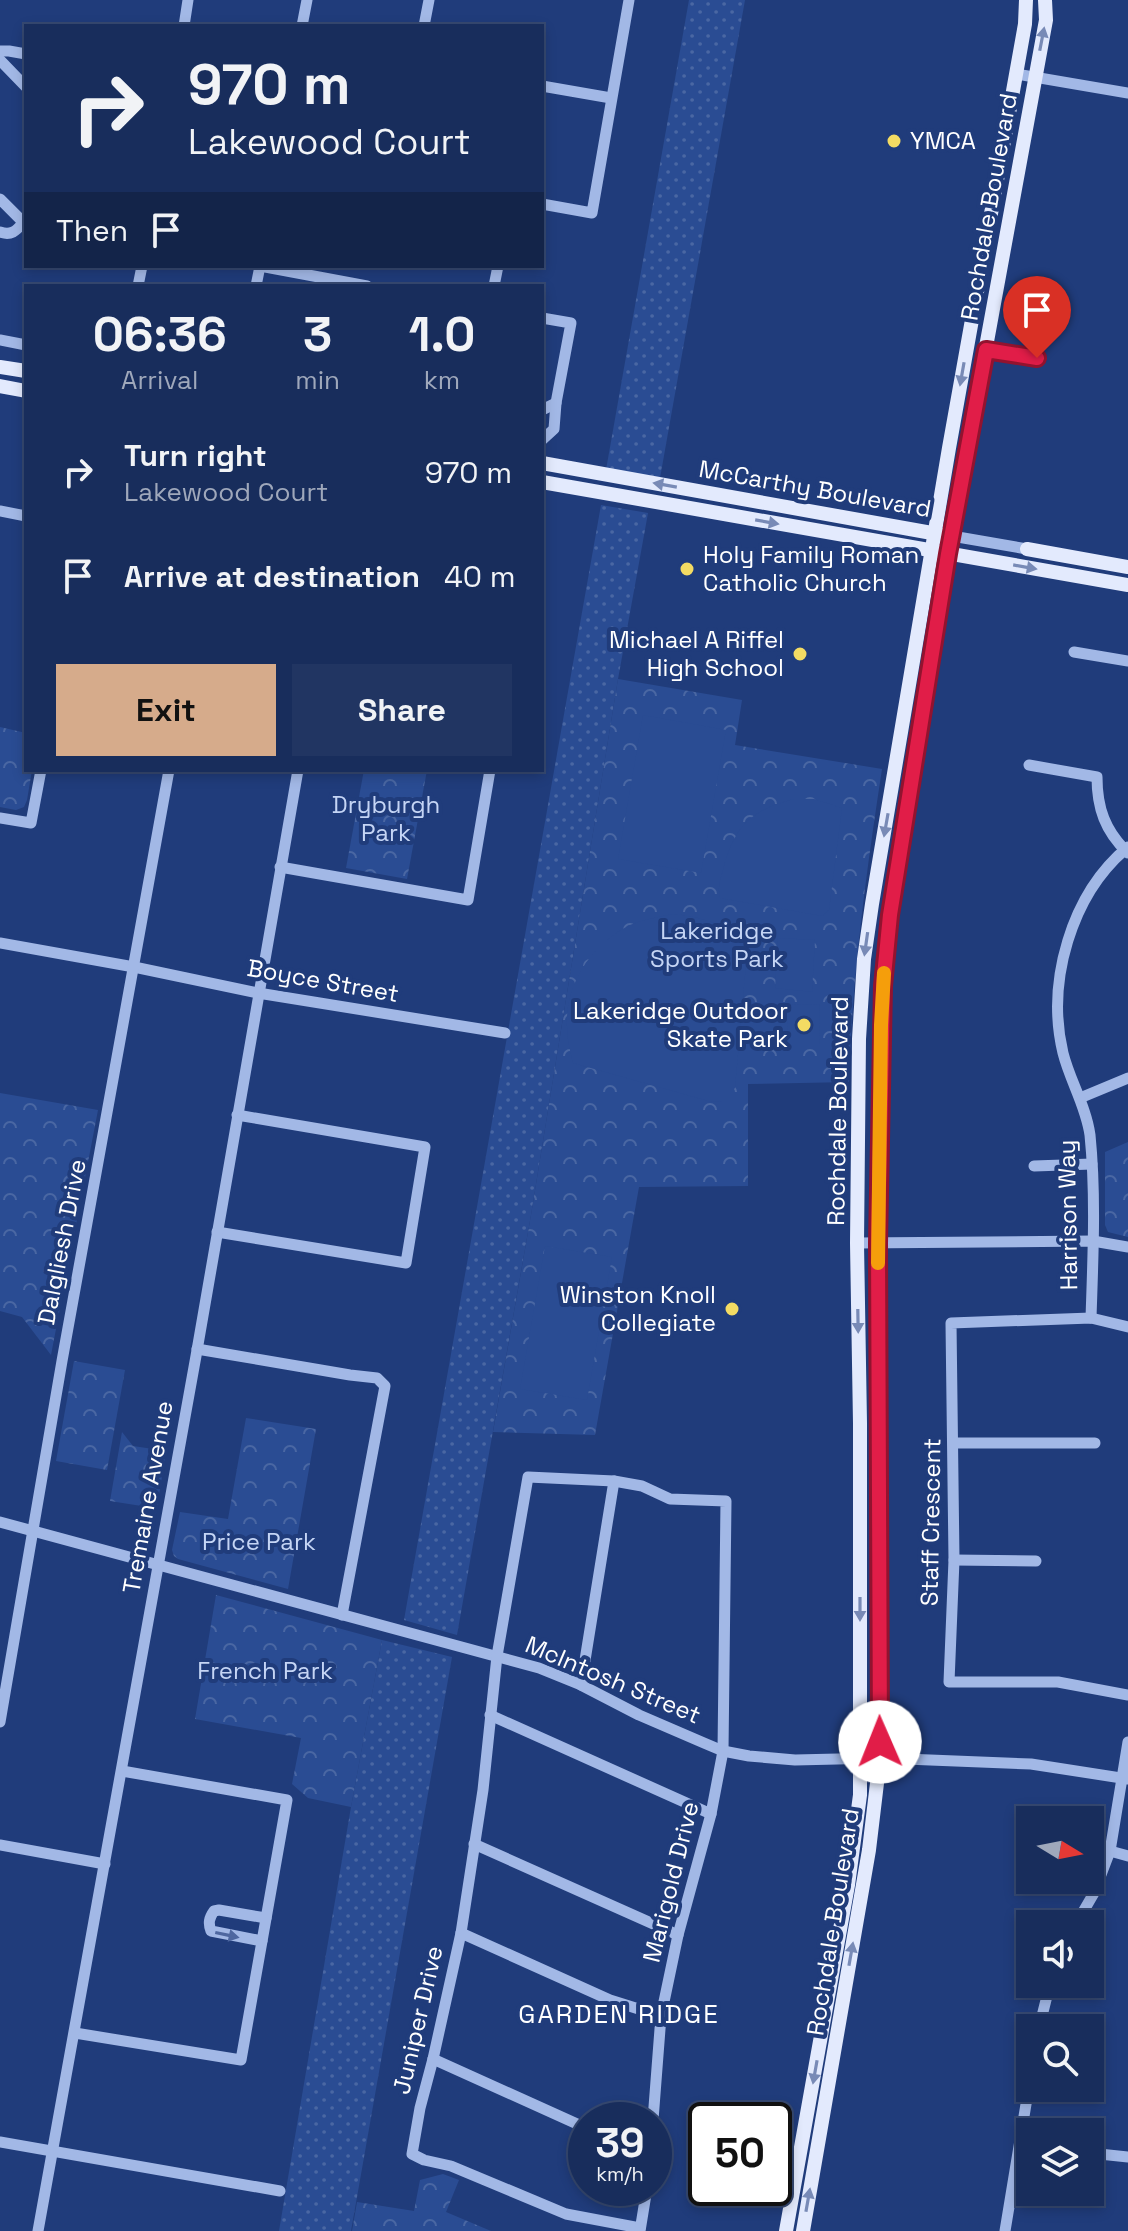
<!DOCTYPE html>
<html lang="en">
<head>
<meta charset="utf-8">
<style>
  :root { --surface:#182d5c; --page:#213562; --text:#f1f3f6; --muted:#9fa8bb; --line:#364972; --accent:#d6ab8b }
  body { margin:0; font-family:"Space Grotesk",sans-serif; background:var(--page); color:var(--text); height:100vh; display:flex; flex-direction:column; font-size:30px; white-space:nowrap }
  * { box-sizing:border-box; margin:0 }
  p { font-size:26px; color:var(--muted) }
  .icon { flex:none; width:44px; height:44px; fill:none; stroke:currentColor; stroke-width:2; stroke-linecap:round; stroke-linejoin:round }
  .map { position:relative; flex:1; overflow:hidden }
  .panel { position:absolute; left:24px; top:284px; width:520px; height:488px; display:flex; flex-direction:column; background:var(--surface); border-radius:0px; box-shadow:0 4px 12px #0003,0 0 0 2px var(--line) }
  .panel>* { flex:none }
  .banner { position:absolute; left:24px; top:24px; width:520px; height:244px; border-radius:0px; box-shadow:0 4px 12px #0003,0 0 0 2px var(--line); background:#182d5c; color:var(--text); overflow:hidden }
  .needle { width:52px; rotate:100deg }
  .controls { position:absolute; left:1016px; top:1806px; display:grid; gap:16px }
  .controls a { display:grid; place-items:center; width:88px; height:88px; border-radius:0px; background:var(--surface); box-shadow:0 4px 12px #0003,0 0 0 2px var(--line); font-size:40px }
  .speed { position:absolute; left:568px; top:2102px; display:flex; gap:16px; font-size:40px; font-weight:700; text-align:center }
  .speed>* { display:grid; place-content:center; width:104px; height:104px; border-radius:50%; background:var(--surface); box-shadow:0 4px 12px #0003,0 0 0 2px var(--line); line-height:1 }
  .speed small { font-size:20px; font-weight:400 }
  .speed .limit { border:4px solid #111; border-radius:12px; background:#fff; color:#111 }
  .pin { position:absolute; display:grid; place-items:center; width:68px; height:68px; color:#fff; margin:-82px -34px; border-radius:50% 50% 50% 0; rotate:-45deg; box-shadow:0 0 8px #0007 }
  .pin .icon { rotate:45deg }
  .me { position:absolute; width:88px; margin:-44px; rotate:359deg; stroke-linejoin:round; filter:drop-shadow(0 0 6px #0008) }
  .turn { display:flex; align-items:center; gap:28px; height:168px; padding:0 32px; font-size:36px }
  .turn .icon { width:104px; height:104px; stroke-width:2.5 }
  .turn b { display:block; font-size:56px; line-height:68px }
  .then { display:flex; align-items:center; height:76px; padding:0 32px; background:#0003; gap:16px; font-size:30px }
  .eta { display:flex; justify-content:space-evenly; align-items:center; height:136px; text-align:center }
  .eta b { font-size:48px; font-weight:800; line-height:56px }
  .button { display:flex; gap:16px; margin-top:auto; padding:16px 32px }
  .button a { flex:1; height:92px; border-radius:0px; background:var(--accent); color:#111; font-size:32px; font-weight:800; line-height:92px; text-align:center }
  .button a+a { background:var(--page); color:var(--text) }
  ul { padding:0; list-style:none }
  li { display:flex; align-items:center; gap:24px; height:104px; padding:0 32px }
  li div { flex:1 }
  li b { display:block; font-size:30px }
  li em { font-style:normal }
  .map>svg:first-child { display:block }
  .grass { fill:url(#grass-dots) }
  .forest { fill:url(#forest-crowns) }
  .pitch { fill:#2a4c93 }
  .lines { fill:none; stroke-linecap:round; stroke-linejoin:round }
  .minor { stroke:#a2b8e6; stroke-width:11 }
  .major { stroke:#e3eafd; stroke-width:14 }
  .oneway { fill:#788ab6 }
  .oneway2 { fill:#4e67a0 }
  .route-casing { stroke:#92132f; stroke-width:20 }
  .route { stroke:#e11d48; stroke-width:14 }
  .slow { stroke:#f59e0b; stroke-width:14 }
  .poi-dot { fill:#f3db63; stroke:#203c7b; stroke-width:3 }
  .labels { text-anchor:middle; stroke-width:8; stroke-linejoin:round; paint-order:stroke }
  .poi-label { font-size:24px; fill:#fff; stroke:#203c7b; text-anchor:end }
  .street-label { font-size:24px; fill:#fff; stroke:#203c7b }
  .park-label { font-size:24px; fill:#c5d5f5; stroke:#203c7b }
  .neighbourhood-label { font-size:26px; letter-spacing:2px; fill:#fff; stroke:#203c7b }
</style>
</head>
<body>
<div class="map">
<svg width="1128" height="2231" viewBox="0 0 1128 2231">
  <defs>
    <pattern id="grass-dots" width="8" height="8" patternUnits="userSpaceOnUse" patternTransform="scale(2)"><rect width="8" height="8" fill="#2a4c93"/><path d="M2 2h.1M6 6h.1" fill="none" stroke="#4a67a3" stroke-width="1.8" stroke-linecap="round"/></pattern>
    <pattern id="forest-crowns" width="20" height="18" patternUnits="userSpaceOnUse" patternTransform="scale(2)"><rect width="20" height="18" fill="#2a4c93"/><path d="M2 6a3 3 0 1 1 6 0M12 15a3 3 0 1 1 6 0" fill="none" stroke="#4a67a3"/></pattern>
  </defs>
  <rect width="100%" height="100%" fill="#203c7b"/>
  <g class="grass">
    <path d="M689 0H745L660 478 606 470Z"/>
    <path d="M601 505 648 513 618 679 531 1215 457 1635 404 1620Z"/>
    <path d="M382 1640 452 1657 351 2231H279L351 1807Z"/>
  </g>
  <g class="forest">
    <path d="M618 679 742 700 735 745 882 769C866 873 852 977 849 1082L748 1084V1186L639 1187 595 1435 493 1432 531 1215Z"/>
    <path d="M0 727 26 733V770H32L27 800 24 807 16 810 0 807Z"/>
    <path d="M364 770H427L407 879 346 868Z"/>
    <path d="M0 1093 98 1110 51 1355 22 1317 0 1311Z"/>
    <path d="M1128 1142V1237L1108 1232 1105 1225V1152Z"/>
    <path d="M74 1361 125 1370 107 1470 56 1461Z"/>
    <path d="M246 1418 316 1429 288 1589 178 1559 174 1556 172 1550 180 1512 228 1519Z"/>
    <path d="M122 1432 133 1446 166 1451 155 1520 148 1507 110 1501Z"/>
    <path d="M216 1595 382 1640 351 1807 308 1798 292 1784 301 1738 195 1719Z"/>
    <path d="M443 2174 459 2180 446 2212 491 2231H352L357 2202 414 2211 420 2180Z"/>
  </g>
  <g class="pitch">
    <path d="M643 715 726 730 701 873 618 859Z"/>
    <path d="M794 799H814L842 808 829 910 822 916 720 898C717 887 721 878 724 866 736 824 752 810 794 799Z"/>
    <path d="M673 914C702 917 725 924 748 942L735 1088 722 1101 712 1102 573 1063C570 1051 567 1038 567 1026 565 983 593 943 630 925 644 919 659 917 673 914Z"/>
    <path d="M778 938 815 940 812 992 775 988Z"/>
    <path d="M820 1004 819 1045H787L788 1005Z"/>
    <path d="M545 1246 612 1257 587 1400 520 1389Z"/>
  </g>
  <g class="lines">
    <g class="minor">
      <path d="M184 26 188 0"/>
      <path d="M302 26 307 0"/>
      <path d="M424 26 429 0"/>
      <path d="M0 51H9L26 54"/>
      <path d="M0 60 26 87"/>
      <path d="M1016 74 1128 93"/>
      <path d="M542 86 611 98"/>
      <path d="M0 199 26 225"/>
      <path d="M542 204 592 213 629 0"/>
      <path d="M0 232C11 236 16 231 23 223"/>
      <path d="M138 286 142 266"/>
      <path d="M256 286 260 266 367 286"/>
      <path d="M494 286 498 266"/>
      <path d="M542 318 571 323 556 403 554 429 542 440"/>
      <path d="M0 340 26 345"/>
      <path d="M986 350 1037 358"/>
      <path d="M542 410 556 403"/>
      <path d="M0 511 26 516"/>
      <path d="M952 536 1027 549"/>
      <path d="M1074 652 1128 661"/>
      <path d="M1029 765 1097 777C1097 808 1105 831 1128 853"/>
      <path d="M0 818 31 823 41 770"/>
      <path d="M280 867 468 900 490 770"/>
      <path d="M0 943 134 967 258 993 505 1033"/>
      <path d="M1080 1098 1128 1078"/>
      <path d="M1034 1166 1092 1164"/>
      <path d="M217 1232 406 1263 425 1147 237 1115"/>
      <path d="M857 1243 1093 1241 1128 1247"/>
      <path d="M1091 1318C1093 1257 1096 1195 1090 1135 1086 1106 1070 1081 1063 1053 1046 982 1071 894 1128 847"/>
      <path d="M1128 1327 1091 1318 951 1323 954 1560 949 1682H1058L1128 1695"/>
      <path d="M197 1349 350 1375 377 1378 385 1386 342 1615"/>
      <path d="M954 1443H1095"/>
      <path d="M0 1522 539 1668 581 1685 639 1715 704 1743 723 1751 749 1756 795 1760 880 1758 1031 1764 1128 1779"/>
      <path d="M954 1560 1036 1561"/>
      <path d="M581 1685 614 1481"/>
      <path d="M490 1715 711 1814"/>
      <path d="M0 1722 62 1361 169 770"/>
      <path d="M474 1844 678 1935"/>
      <path d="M0 1845 105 1864"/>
      <path d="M1110 1851 1128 1856"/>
      <path d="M1076 1924 1094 1893 1110 1851 1128 1742"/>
      <path d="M461 1933 610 2000 661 2016"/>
      <path d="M262 1941 211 1931C208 1923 209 1918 214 1911L219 1910 266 1918"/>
      <path d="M1039 2028 1050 1984"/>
      <path d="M75 2033 241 2060 287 1800 122 1771"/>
      <path d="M433 2059 586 2128"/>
      <path d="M0 2142 280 2191"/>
      <path d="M1090 2153 1128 2157"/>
      <path d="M640 2228 566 2214 451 2166 424 2160 412 2154 420 2108 433 2059 461 1933 483 1790 497 1656 528 1477 614 1481 642 1486 670 1499 726 1501 723 1751 711 1814 678 1935 661 2016 653 2120"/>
      <path d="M38 2231 196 1356 298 770"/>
      <path d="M640 2231 647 2188"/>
      <path d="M1005 2231 1030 2080"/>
    </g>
    <g class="major">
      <path d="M0 367 26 371"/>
      <path d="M0 386 26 391"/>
      <path d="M542 463 943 535"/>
      <path d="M542 482 1128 585"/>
      <path d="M1027 549 1128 567"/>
      <path d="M786 2231 848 1885 860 1795V1423L857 1243 859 1039 864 959 872 904 949 448 1025 24 1026 0"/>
      <path d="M803 2231 869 1850 880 1758 878 1243 881 1025 890 915 948 554 1046 20 1045 0"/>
    </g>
  </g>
  <defs><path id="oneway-solid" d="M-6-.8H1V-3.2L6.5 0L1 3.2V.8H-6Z" transform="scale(2)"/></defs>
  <g class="oneway">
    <use href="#oneway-solid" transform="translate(1042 39) rotate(-79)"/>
    <use href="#oneway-solid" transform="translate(962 374) rotate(100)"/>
    <use href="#oneway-solid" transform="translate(665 485) rotate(-170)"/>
    <use href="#oneway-solid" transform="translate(767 522) rotate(10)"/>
    <use href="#oneway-solid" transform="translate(1025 567) rotate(10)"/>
    <use href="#oneway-solid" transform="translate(886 825) rotate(100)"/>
    <use href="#oneway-solid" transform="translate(866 944) rotate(98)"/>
    <use href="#oneway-solid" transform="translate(858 1321) rotate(89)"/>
    <use href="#oneway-solid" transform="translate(860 1609) rotate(90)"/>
    <use href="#oneway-solid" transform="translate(851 1954) rotate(-80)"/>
    <use href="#oneway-solid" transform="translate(815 2072) rotate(100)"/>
    <use href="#oneway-solid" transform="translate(808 2200) rotate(-80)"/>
  </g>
  <use class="oneway2" href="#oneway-solid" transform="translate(227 1935) rotate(12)"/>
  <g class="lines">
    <defs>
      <path id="route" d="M880 1742 878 1243 883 986 890 915 948 554 986 350 1037 358"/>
    </defs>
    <use href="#route" class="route-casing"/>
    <use href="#route" class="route"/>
    <path class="slow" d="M878 1263 881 1025 884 973"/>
  </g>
  <g class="poi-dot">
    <circle cx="894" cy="141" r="8"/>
    <circle cx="687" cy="569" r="8"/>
    <circle cx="800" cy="654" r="8"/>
    <circle cx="804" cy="1025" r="8"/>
    <circle cx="732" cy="1309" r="8"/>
  </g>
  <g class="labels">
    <g class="poi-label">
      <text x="910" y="149" text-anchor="start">YMCA</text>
      <text x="703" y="563" text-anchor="start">Holy Family Roman<tspan x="703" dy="28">Catholic Church</tspan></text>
      <text x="784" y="648">Michael A Riffel<tspan x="784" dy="28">High School</tspan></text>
      <text x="788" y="1019">Lakeridge Outdoor<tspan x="788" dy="28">Skate Park</tspan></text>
      <text x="716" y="1303">Winston Knoll<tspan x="716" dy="28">Collegiate</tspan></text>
    </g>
    <g class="street-label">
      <text transform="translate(989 207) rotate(-80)" y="8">Rochdale Boulevard</text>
      <text transform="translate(815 489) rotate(10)" y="8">McCarthy Boulevard</text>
      <text transform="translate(323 981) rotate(10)" y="8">Boyce Street</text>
      <text transform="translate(838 1111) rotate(-89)" y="8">Rochdale Boulevard</text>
      <text transform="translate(1068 1215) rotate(-91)" y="8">Harrison Way</text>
      <text transform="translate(62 1242) rotate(-79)" y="8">Dalgliesh Drive</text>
      <text transform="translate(148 1497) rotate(-80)" y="8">Tremaine Avenue</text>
      <text transform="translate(931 1522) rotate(-89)" y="8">Staff Crescent</text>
      <text transform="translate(613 1680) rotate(23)" y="8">McIntosh Street</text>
      <text transform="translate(671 1882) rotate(-76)" y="8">Marigold Drive</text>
      <text transform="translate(833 1922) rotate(-81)" y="8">Rochdale Boulevard</text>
      <text transform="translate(418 2020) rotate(-77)" y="8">Juniper Drive</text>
    </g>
    <g class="park-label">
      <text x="386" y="813">Dryburgh<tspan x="386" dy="28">Park</tspan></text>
      <text x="717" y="939">Lakeridge<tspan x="717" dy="28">Sports Park</tspan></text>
      <text x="259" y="1550">Price Park</text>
      <text x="265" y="1679">French Park</text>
    </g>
    <g class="neighbourhood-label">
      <text x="619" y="2023">GARDEN RIDGE</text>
    </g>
  </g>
</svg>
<div class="controls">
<a><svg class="needle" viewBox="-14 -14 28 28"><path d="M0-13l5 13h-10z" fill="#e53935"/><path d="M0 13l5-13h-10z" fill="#9fa8bb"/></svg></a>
<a><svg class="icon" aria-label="sound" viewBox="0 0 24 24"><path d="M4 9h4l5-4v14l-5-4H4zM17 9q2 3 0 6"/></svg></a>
<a><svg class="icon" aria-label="search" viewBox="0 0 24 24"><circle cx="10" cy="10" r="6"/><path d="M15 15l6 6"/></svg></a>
<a><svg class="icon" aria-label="layers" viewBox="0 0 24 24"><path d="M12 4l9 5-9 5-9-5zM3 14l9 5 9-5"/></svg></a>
</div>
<div class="speed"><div>39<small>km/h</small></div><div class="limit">50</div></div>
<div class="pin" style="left:1037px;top:358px;background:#d93025"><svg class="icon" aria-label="arrive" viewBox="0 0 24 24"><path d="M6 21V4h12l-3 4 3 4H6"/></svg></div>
<svg class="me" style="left:880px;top:1742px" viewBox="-20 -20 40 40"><circle r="19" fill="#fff"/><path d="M0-13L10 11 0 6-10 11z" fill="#e11d48"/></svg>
<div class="banner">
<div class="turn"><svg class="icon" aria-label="right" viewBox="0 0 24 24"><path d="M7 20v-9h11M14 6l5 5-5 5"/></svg><div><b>970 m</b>Lakewood Court</div></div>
<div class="then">Then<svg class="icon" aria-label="arrive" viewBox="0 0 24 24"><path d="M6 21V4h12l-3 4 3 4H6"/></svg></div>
</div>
<section class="panel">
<div class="eta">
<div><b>06:36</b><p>Arrival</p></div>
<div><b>3</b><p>min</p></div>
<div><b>1.0</b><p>km</p></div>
</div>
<ul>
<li><svg class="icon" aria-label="right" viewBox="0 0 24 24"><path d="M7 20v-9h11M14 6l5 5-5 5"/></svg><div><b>Turn right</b><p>Lakewood Court</p></div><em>970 m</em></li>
<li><svg class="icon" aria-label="arrive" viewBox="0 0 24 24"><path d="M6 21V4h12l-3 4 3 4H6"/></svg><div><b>Arrive at destination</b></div><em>40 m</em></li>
</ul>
<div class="button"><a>Exit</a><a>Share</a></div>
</section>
</div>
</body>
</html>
